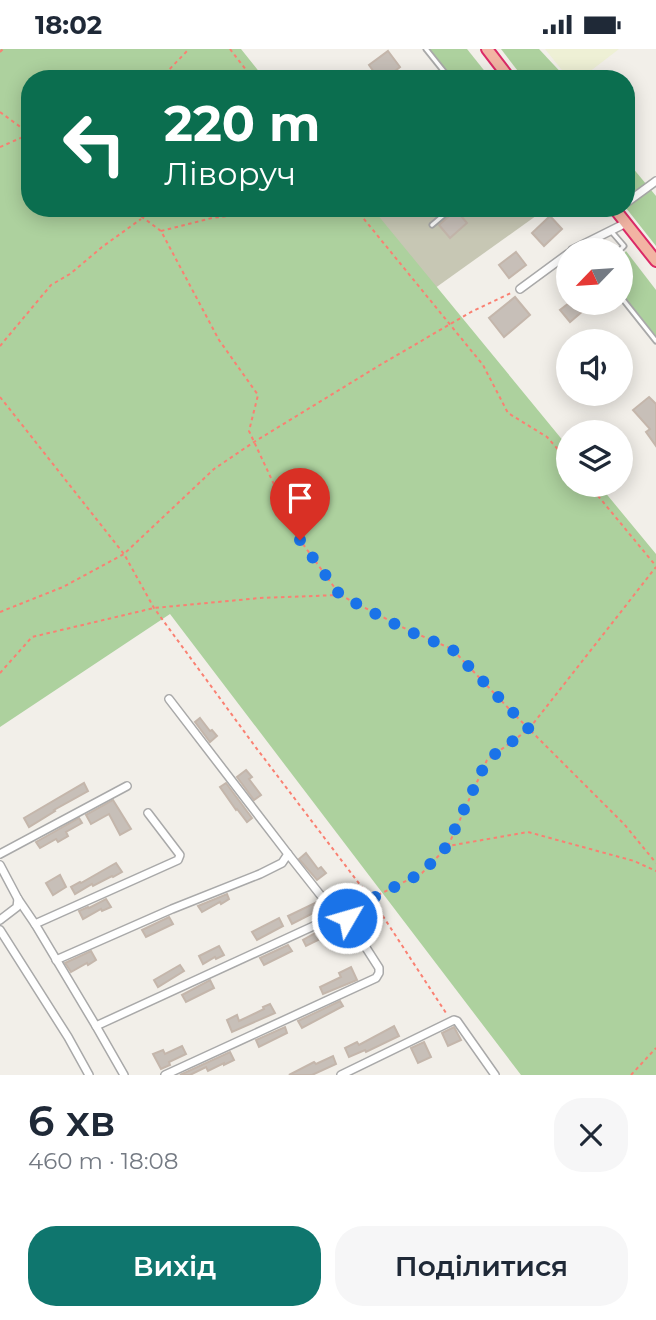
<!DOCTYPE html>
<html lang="uk">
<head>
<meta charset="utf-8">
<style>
  :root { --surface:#fff; --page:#f6f6f7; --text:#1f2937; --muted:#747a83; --accent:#0f766e }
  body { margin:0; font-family:Montserrat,sans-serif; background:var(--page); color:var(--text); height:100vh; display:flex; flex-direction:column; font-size:26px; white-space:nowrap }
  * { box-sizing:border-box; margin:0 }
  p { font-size:23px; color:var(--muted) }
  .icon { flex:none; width:38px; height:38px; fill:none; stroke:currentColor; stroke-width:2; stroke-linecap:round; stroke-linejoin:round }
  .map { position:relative; height:1026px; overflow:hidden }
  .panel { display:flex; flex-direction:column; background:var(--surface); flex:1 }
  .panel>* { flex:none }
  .top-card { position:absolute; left:21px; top:21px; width:614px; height:147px; border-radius:28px; box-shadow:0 4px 18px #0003; background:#0b6e4f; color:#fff; overflow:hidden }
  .needle { width:46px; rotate:245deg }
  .controls { position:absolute; left:556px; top:189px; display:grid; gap:14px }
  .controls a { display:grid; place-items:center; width:77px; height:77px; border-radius:50%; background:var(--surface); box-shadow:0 4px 18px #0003; font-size:35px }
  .pin { position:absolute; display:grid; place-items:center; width:60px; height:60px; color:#fff; margin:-72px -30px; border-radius:50% 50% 50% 0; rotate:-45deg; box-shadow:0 0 7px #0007 }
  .pin .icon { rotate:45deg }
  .me { position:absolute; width:77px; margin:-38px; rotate:52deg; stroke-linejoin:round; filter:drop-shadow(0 0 5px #0008) }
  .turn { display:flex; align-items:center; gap:24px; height:147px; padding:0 28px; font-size:32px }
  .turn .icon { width:91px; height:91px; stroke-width:2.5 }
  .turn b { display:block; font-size:49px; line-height:60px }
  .round { display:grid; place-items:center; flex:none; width:74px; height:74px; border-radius:28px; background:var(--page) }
  .overview { display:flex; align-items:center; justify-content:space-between; height:119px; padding:0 28px }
  h1 { font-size:42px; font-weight:600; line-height:52px }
  .action { display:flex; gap:14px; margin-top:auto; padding:14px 28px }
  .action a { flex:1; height:80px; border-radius:28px; background:var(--accent); color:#fff; font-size:28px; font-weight:600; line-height:80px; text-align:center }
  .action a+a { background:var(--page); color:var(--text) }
  .status { display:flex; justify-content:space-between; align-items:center; height:49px; padding:0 35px; background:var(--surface); direction:ltr }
  .status svg { height:19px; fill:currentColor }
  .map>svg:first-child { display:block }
  .construction { fill:#c7c7b4 }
  .farmland { fill:#eef0d5 }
  .forest { fill:#add19e }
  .building { fill:#c7bfb8; stroke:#c4b6ab; stroke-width:2 }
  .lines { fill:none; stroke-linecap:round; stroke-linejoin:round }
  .service-casing { stroke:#a9a9a9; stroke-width:7 }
  .minor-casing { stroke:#a9a9a9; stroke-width:10 }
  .trunk-casing { stroke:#dc2a67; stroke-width:14 }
  .path { stroke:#fa8072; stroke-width:2; stroke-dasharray:3.5 3.5; stroke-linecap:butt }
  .service { stroke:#fff; stroke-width:3.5 }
  .minor { stroke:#fff; stroke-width:7 }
  .trunk { stroke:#f2b4a3; stroke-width:10 }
  .route { stroke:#1a73e8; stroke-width:12; stroke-dasharray:0 21.6 }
</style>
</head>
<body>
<div class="status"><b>18:02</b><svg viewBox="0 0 49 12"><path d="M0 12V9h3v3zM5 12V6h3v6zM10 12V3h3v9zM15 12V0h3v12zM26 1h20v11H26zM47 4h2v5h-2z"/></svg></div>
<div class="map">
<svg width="656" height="1026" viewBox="0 0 656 1026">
  <rect width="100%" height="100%" fill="#f2efe9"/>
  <path class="construction" d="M371 159H547L431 242Z"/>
  <path class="farmland" d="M545 0H619L580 30H569Z"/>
  <g class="forest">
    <path d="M0 0H241L265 30H30V159H372L569 399V436H599L656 505V1026H521L170 565 0 678Z"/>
    <path d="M426 0H467L491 30H450Z"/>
    <path d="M501 0H539L567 30H524Z"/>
    <path d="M627 112 656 147V197L626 159Z"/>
    <path d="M626 202 656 241V289L621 244V208Z"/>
  </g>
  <g class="building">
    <path d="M388 2 400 18 385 30H379L369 16Z"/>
    <path d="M456 161 467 174 450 189 439 176Z"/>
    <path d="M550 167 562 180 544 197 532 184Z"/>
    <path d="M516 203 526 216 509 229 499 216Z"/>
    <path d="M515 248 530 266 504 288 489 269Z"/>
    <path d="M569 254H576L583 262 570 273 560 261Z"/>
    <path d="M649 348 656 355V397L646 383 650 380 633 361Z"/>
    <path d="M200 669 210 682 212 681 217 687 210 693 195 673Z"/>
    <path d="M246 721 252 728 249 730 261 746 254 751 237 728Z"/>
    <path d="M84 734 88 742 54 761 55 762 29 778 24 769Z"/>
    <path d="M226 734 252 769 247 773 237 760 236 761 220 738Z"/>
    <path d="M113 751 131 780 120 786 109 765 91 775 86 766Z"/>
    <path d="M79 769 82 774 66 783 68 787 58 793 56 790 40 799 36 793Z"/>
    <path d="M306 804 318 820 321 818 326 824 317 831 299 810Z"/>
    <path d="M116 814 122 823 113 828 112 827 93 837 92 835 75 845 71 838 80 833 81 834Z"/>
    <path d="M60 826 66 838 53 846 46 834Z"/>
    <path d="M227 845 229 850 221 855 220 853 202 863 198 857Z"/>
    <path d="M106 850 111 858 102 862 101 860 83 870 79 862 88 858 89 859Z"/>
    <path d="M317 853 321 860 292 875 288 867Z"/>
    <path d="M169 868 173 875 146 888 142 881Z"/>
    <path d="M279 869 283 877 257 891 252 883Z"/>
    <path d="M326 878 330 885 306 897 303 891Z"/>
    <path d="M288 896 292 902 264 916 260 909Z"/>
    <path d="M219 897 224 906 216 910 215 908 203 915 199 907Z"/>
    <path d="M91 902 96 911 88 916 87 914 71 923 65 914Z"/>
    <path d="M180 916 184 922 158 938 154 931Z"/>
    <path d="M351 918 357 931 323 945 320 938 341 928 339 924Z"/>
    <path d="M210 931 214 939 186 953 182 946Z"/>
    <path d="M340 952 343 957 302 979 298 972Z"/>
    <path d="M270 955 275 964 232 983 227 971 237 966 239 972 264 960 263 958Z"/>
    <path d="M394 977 399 987 366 1003 365 1001 349 1008 345 999 357 993 359 996Z"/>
    <path d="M285 978 287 984 259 998 256 991Z"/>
    <path d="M454 978 461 991 448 997 442 984Z"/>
    <path d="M424 993 431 1008 418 1014 411 999Z"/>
    <path d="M182 997 186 1005 169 1013 170 1016 161 1020 153 1005 163 1001 165 1005Z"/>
    <path d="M230 1003 234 1011 224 1016V1014L208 1022 206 1018 190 1026H180Z"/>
    <path d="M333 1007 336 1015 312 1026H289L314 1013 316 1015Z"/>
  </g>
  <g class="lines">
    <defs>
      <g id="service">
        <path d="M426 0 450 30"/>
        <path d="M432 176 452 159"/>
        <path d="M611 182 624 197 620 201"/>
        <path d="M621 248 656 292"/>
      </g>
      <g id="minor">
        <path d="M626 154 656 132"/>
        <path d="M572 201 626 174"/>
        <path d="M520 240 569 204"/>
        <path d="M169 650 288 805"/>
        <path d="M0 805 127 737"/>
        <path d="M0 816 18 850 35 875 96 977 124 1026"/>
        <path d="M0 871 17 858 18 850"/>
        <path d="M35 875 178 811 180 806 148 764"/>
        <path d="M0 881 68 988 89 1026"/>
        <path d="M56 911 172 860 260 825 282 814 288 805 333 862V866L331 869 96 977"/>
        <path d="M165 1026 376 929 379 924V919L347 869 348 865 371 850"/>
        <path d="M341 1026 454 971 457 972 495 1026"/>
      </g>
      <g id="trunk">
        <path d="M487 0 510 30"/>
        <path d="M614 159 656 212"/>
      </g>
    </defs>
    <use href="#service" class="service-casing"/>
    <use href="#minor" class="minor-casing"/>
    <use href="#trunk" class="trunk-casing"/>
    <g class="path">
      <path d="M230 0 253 30"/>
      <path d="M0 3 3 0"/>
      <path d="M160 30 189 0"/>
      <path d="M0 63 30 85"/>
      <path d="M0 98 30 85"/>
      <path d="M130 159 161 182 219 291 258 346 249 382 300 491 340 546 408 581 452 600 514 665 624 775 656 814"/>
      <path d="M355 159 483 316 508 364 547 388 569 413"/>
      <path d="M161 182 212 169 293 159"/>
      <path d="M0 297 51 236 70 225 102 198 141 170"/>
      <path d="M0 348 124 505 154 559 254 696 367 845"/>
      <path d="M589 436 656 517"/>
      <path d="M0 563 63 538 124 505 214 420 254 393 380 316 471 263 513 243"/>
      <path d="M0 624 32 588 154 559 260 549 339 546"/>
      <path d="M448 797 487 711 529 680 656 518"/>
      <path d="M378 846 422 824 448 797 528 783 634 812 656 822"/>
      <path d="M375 855 446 964"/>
      <path d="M631 1026 656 999"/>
    </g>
    <use href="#service" class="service"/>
    <use href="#minor" class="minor"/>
    <use href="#trunk" class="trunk"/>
  </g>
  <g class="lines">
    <path class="route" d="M300 491 340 546 408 582 452 600 529 680 487 711 447 797 422 824 371 850 348 865 347 869"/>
  </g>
</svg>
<div class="controls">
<a><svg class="needle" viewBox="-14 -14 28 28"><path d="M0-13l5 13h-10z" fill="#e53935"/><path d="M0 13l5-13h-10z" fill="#747a83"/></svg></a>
<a><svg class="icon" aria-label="sound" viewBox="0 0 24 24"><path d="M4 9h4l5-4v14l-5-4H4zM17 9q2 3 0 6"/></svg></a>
<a><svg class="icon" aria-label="layers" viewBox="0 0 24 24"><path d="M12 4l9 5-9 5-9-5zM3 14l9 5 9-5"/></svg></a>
</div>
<div class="pin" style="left:300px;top:491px;background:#d93025"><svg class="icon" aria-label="arrive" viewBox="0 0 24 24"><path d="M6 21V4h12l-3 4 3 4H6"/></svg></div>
<svg class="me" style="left:347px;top:869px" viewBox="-20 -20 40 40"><circle r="17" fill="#1a73e8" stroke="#fff" stroke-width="3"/><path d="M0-11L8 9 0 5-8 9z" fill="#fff"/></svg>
<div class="top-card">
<div class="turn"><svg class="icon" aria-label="left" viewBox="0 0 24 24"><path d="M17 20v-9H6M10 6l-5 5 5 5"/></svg><div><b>220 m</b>Ліворуч</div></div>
</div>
</div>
<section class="panel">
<div class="overview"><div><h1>6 хв</h1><p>460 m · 18:08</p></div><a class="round"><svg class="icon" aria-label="close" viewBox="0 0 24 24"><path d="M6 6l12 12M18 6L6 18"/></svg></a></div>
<div class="action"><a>Вихід</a><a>Поділитися</a></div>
</section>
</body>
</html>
